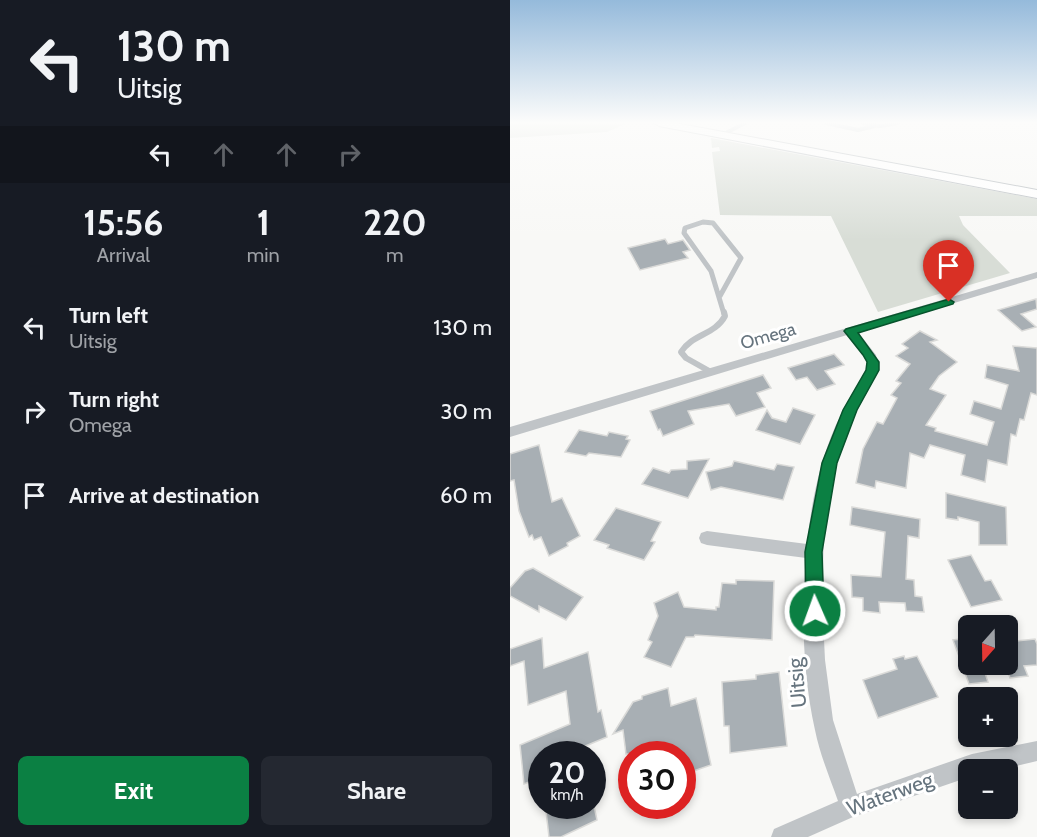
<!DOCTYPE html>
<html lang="en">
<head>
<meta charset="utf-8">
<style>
  :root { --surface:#171b24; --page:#242831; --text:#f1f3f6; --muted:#9ea1a6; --accent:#0b8043 }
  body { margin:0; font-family:Cabin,sans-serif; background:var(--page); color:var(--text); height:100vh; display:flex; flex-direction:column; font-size:22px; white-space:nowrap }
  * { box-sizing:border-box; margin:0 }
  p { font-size:20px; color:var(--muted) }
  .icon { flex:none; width:33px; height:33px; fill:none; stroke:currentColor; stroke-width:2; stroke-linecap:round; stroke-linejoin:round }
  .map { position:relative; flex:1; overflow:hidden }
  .drawer { display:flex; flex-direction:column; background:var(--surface); width:510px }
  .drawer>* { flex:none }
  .hud { background:#171b24; color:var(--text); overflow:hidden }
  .needle { width:39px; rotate:200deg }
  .fabs { position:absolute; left:448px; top:615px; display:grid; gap:12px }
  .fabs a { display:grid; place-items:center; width:60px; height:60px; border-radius:9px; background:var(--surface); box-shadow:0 3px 9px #0003; font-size:30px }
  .speed { position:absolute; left:18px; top:741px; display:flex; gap:12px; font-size:30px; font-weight:700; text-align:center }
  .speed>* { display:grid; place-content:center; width:78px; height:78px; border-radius:50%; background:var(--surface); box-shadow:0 3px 9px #0003; line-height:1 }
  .speed small { font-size:15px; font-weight:400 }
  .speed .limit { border:9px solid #d22; background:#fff; color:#111 }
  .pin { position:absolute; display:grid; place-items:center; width:51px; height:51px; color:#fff; margin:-62px -26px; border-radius:50% 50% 50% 0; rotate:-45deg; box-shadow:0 0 6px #0007 }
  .pin .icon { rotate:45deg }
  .me { position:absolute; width:66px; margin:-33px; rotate:358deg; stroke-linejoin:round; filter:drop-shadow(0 0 4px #0008) }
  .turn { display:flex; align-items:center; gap:21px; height:126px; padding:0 18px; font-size:27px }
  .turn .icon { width:78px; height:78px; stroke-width:2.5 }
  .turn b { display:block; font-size:42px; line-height:51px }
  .lanes { display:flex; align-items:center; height:57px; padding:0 18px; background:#0003; justify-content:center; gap:30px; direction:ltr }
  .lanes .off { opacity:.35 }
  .eta { display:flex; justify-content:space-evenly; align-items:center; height:102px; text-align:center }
  .eta b { font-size:36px; font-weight:700; line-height:42px }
  .action { display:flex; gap:12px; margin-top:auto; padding:12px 18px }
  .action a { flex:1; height:69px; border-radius:9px; background:var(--accent); color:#fff; font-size:24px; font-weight:700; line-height:69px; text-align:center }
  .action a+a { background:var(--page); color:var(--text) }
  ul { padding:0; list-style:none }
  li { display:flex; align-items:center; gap:18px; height:84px; padding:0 18px }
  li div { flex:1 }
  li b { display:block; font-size:22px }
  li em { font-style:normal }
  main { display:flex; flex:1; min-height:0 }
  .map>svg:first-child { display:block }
  .green { fill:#d8ddd6 }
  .building { fill:#a8afb4; stroke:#dadad8; stroke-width:1.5 }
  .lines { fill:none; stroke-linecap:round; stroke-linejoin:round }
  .secondary-casing { stroke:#b2b8bc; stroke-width:2 }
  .lane-far2 { stroke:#c0c4c7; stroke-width:4 }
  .lane-far1 { stroke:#c0c4c7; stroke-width:5 }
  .lane { stroke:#c0c4c7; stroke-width:6 }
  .street { fill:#c0c4c7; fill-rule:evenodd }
  .secondary { fill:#fff; fill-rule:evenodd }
  .route { fill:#0b8043; stroke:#07532c; stroke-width:1.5 }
  .labels { text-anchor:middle; stroke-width:6; stroke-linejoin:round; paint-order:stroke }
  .street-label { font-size:18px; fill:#66747e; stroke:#fff }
  .near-street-label { font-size:21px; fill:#66747e; stroke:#fff }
</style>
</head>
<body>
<main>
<section class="drawer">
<div class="hud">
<div class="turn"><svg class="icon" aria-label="left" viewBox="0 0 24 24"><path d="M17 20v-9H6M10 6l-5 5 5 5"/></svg><div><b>130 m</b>Uitsig</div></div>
<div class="lanes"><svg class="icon" aria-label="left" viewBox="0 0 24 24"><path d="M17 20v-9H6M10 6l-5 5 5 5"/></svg><svg class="icon off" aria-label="ahead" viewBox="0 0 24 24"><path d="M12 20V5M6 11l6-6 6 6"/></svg><svg class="icon off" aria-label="ahead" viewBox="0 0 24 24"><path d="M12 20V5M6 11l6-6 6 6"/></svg><svg class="icon off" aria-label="right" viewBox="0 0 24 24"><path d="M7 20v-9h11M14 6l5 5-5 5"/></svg></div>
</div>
<div class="eta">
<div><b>15:56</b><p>Arrival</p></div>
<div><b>1</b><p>min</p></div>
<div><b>220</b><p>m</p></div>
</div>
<ul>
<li><svg class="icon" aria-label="left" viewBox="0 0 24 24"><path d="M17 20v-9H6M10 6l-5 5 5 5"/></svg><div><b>Turn left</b><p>Uitsig</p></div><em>130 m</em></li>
<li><svg class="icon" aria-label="right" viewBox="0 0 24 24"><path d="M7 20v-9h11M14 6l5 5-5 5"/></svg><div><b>Turn right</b><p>Omega</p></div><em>30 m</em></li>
<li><svg class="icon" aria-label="arrive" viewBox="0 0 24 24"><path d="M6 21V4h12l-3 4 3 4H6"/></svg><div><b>Arrive at destination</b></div><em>60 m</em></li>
</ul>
<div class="action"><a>Exit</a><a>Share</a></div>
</section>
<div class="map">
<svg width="527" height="837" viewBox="0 0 527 837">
  <rect width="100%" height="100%" fill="#f8f8f6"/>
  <g class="green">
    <path d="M0 123H117L97 132 0 138Z"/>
    <path d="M201 138 527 199V216H449L453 225 500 273 368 312 321 216 210 215 202 152 210 151 209 147 202 148Z"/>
  </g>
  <g class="building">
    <path d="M155 239 158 244 173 240 180 250 173 252 178 258 130 270 118 248Z"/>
    <path d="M526 299 527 309 511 314 526 327 512 331 488 310Z"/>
    <path d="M410 331 427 340 420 342 447 362 429 376 420 389 436 395 416 425 426 428 425 431 477 445 484 422 460 414 464 401 491 409 498 385 475 378 477 365 509 371 503 346 527 348V395L521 393 514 420 510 419 506 436 501 434 497 465 478 460 475 482 451 475 455 455 420 445 414 458 400 453 396 488 366 481 365 488 346 483 353 449 367 422 373 424 387 398 381 395 391 383 386 381 400 364 386 356 398 348 392 344Z"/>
    <path d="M324 354 334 365 315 371 325 384 307 390 297 377 286 380 278 368Z"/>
    <path d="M253 375 261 388 247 393 255 407 226 416 219 404 178 411 184 424 153 436 150 429 148 430 140 411Z"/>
    <path d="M283 408 305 415 290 444 246 430 257 410 262 418 276 422Z"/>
    <path d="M69 430 97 436 99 432 118 436 116 439 120 440 111 457 79 453 76 456 55 452Z"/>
    <path d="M29 445 42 502 52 498 70 536 57 543 58 546 39 556 31 537 24 540 22 535 19 537 9 511 4 480 0 481V454Z"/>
    <path d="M199 459 178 498 132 484 143 468 159 473 161 470 177 469V461Z"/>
    <path d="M224 461 264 470 267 464 284 467 273 500 211 487 201 490 196 472 222 466Z"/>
    <path d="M436 493 496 507 497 545H469V522L448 517V520L436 518Z"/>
    <path d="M342 507 410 519 409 538 398 536 396 579 404 580 405 596 412 597 414 612 396 611 395 603 369 602 370 613 353 611V598L342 597 341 575 371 577 375 532 340 525Z"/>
    <path d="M106 508 151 522 141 541 145 542 134 560 97 548 99 545 84 540Z"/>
    <path d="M461 555 475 581 481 580 492 600 461 607 438 560Z"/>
    <path d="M23 568 73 597 56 620 29 606V612L0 596V588L15 571Z"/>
    <path d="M226 580 264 581 262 640 185 635 184 637H176L161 667 134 657 142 642 138 640 148 616 144 603 168 592 174 607 206 610V607H209L212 583 226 584Z"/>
    <path d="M32 638 34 668 78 652 88 712 91 710 97 737 73 747 75 754H32V777L14 784 10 745 60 724 56 691 18 705 14 661 0 666V649Z"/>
    <path d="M459 638V664H472L478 682 459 684 443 640Z"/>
    <path d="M525 639 527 644V665L514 666 518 676 500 678 495 664H498V642Z"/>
    <path d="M394 656 395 659 407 656 428 697 368 718 353 680 387 669 383 659Z"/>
    <path d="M269 672 277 746 220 753 219 726H214L212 682 246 679V675Z"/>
    <path d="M158 688 161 706 186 698 201 765 172 775V754H116L113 730 103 734 123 702 132 699V696Z"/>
    <path d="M41 806H84L87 820 51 837H39L36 811 41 809Z"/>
  </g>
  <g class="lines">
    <defs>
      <path id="secondary" d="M144 123H165L527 190V198L149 126Z"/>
    </defs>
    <use href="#secondary" class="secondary-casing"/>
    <g class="lane-far2">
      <path d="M316 123 348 130 365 126"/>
      <path d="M353 123 370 126 388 123"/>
      <path d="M212 135 235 123"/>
    </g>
    <path class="lane-far1" d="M210 296 231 258 203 223 193 222 175 228 174 233 201 271 214 314"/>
    <path class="lane" d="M201 372 176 358 171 352C182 334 205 335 215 316L214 312"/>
    <path class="street" d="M527 272V278L348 332 366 355 369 370 342 420 325 468 314 536 312 598 315 660 323 720 347 794 462 754 527 741V761L490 770H459V777L343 817 298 837H261L264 829 328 801C320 778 310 755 305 730 293 676 291 614 296 558L197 545 191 543 189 538 191 533 197 531 297 544C301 504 309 464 325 427 332 411 356 381 357 366 357 353 345 344 337 335L0 437V427Z"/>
    <use href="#secondary" class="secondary"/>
  </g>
  <linearGradient id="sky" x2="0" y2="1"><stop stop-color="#95badb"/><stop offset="0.51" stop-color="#fcfcfb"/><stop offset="1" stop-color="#fcfcfb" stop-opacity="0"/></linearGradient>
  <rect width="527" height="240" fill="url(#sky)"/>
  <path class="route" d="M439 299 444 302 443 304 348 333 369 362V370L347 410 327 463 312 552 314 611 311 617 305 619 298 617 296 611 295 552 312 463 333 410 356 370 357 362 353 355 334 331 336 329Z"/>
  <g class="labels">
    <g class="street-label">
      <text transform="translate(258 336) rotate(-16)" y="6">Omega</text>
    </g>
    <g class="near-street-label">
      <text transform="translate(287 683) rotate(-95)" y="7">Uitsig</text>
      <text transform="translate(380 794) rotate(-20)" y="7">Waterweg</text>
    </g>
  </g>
</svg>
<div class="fabs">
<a><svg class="needle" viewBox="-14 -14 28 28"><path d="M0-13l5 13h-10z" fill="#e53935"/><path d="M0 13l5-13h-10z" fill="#9ea1a6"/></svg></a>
<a>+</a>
<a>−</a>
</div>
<div class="speed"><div>20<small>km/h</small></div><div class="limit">30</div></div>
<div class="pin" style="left:439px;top:302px;background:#d93025"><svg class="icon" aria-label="arrive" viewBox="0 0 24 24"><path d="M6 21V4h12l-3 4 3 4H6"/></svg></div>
<svg class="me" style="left:305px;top:611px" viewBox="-20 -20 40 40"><circle r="17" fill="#0b8043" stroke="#fff" stroke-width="3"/><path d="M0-11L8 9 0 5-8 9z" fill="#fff"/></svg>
</div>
</main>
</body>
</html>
